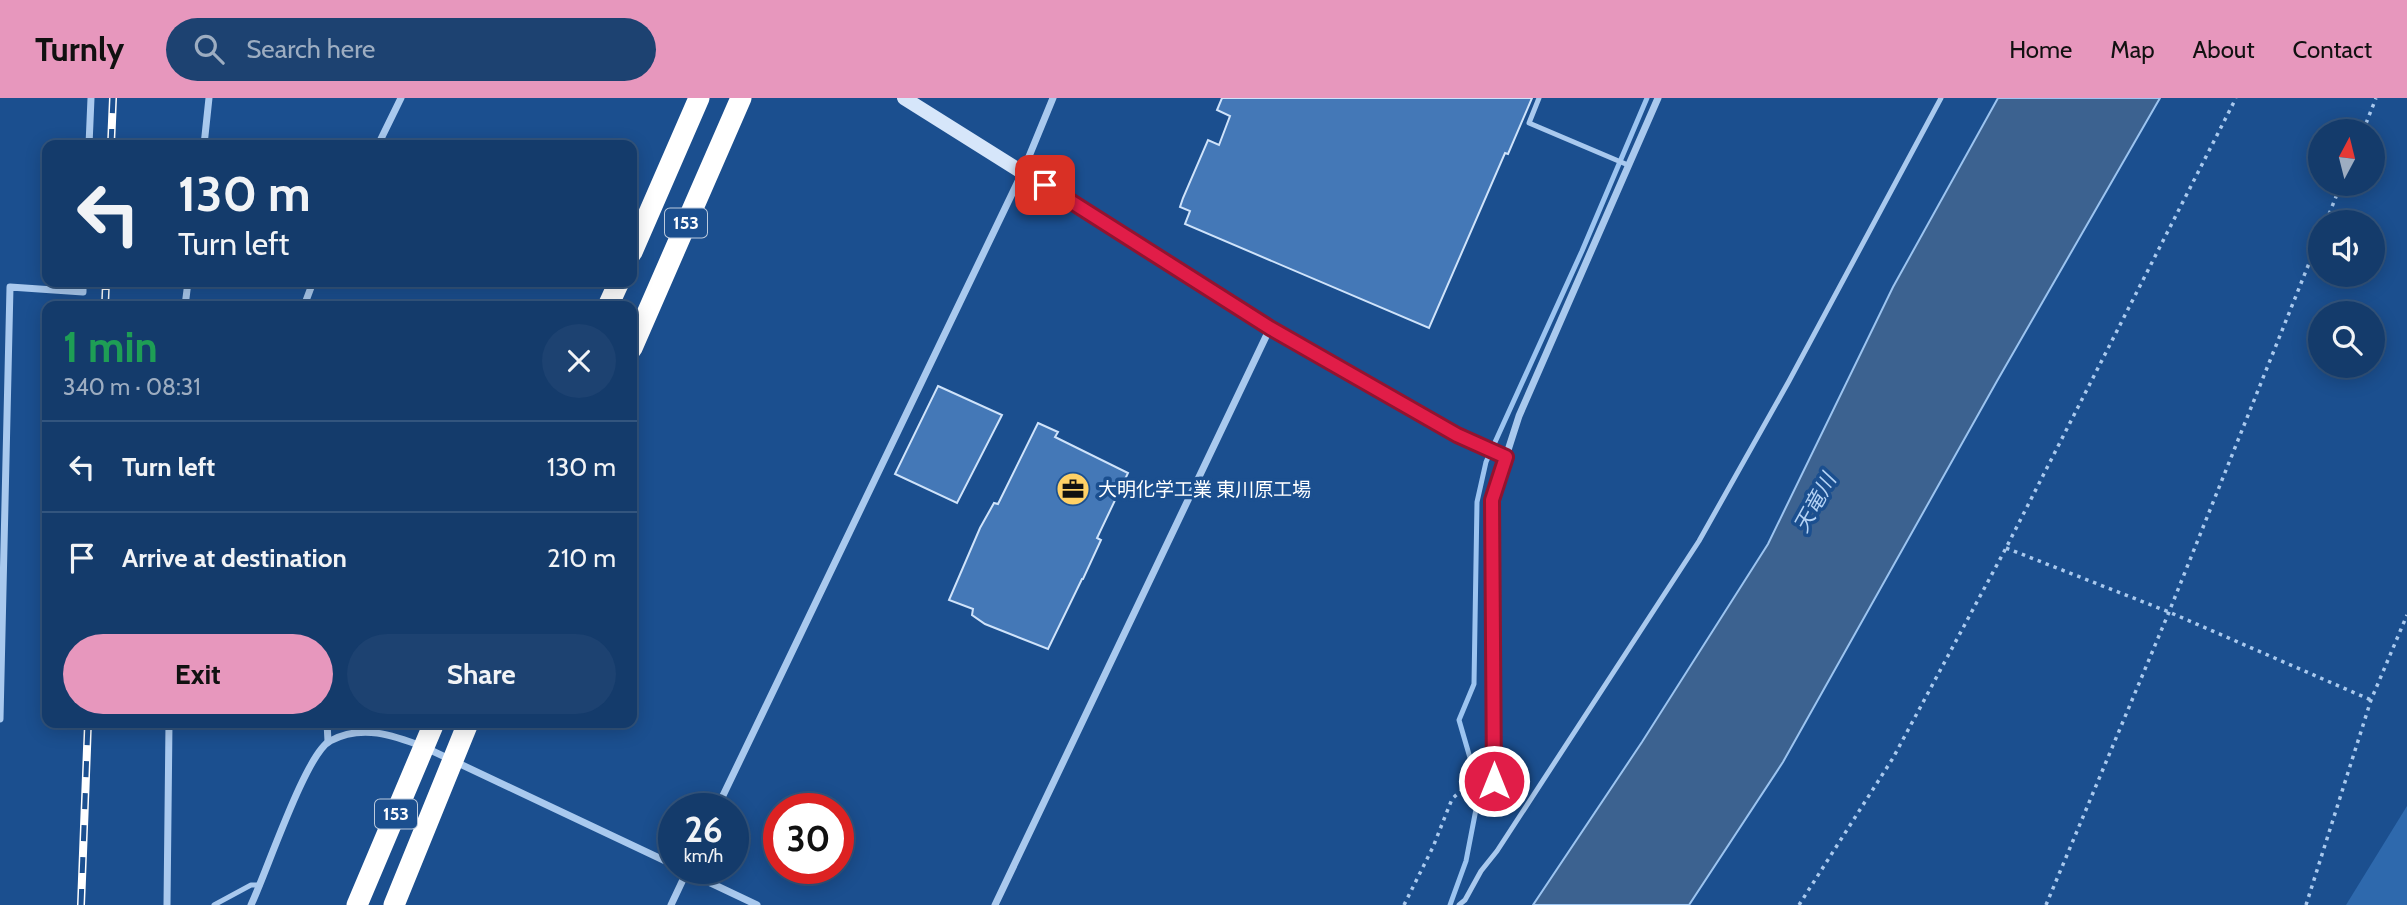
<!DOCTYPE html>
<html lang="en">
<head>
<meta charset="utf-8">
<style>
  :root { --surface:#143b6b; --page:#1d4271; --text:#f1f3f6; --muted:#9dadc1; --line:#33557e; --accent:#e797bd }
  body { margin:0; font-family:Cabin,"Noto Sans JP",sans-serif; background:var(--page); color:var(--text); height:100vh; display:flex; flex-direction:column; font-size:26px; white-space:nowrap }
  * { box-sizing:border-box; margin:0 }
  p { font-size:23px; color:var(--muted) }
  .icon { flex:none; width:38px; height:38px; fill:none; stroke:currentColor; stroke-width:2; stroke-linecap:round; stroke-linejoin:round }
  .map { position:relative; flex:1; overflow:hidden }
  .details { position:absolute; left:42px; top:203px; width:595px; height:427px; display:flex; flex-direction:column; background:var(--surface); border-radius:14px; box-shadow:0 4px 18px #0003,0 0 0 2px var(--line) }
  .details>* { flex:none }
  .guide { position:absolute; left:42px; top:42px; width:595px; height:147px; border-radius:14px; box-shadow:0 4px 18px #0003,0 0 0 2px var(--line); background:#143b6b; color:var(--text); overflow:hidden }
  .needle { width:46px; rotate:7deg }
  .controls { position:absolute; left:2308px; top:21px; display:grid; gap:14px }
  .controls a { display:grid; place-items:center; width:77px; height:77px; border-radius:50%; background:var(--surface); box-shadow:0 4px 18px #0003,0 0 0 2px var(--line); font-size:35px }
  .speed { position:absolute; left:658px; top:695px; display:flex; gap:14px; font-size:35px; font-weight:700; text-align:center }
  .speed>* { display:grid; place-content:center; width:91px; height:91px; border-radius:50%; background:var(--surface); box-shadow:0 4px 18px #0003,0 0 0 2px var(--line); line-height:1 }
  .speed small { font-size:18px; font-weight:400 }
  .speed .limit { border:10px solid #d22; background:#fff; color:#111 }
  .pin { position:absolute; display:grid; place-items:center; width:60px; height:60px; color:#fff; margin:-30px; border-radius:14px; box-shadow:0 4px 10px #0006 }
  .me { position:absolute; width:77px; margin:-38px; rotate:0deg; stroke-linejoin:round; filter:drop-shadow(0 0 5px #0008) }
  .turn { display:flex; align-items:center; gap:24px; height:147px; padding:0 21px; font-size:32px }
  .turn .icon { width:91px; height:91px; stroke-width:2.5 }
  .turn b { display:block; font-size:49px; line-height:60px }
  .round { display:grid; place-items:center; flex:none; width:74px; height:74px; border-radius:37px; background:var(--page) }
  .overview { display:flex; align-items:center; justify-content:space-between; height:119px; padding:0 21px }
  h1 { font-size:42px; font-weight:700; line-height:52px; color:#1e9e55 }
  .cta { display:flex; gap:14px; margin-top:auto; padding:14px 21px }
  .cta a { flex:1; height:80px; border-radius:42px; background:var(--accent); color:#111; font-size:28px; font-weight:700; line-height:80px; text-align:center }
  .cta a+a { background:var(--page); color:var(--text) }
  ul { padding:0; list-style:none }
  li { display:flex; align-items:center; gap:21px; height:91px; padding:0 21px; border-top:2px solid var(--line) }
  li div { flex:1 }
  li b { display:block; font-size:26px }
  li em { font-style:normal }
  header { display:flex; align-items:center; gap:42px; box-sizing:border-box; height:98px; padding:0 35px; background:var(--accent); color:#111 }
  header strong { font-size:33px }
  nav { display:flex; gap:38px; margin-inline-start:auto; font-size:24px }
  .search { width:490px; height:63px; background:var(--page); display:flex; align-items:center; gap:18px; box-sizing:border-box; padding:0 24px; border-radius:38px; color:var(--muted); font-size:26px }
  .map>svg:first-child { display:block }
  .green { fill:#2e69ad }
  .water { fill:#3c6290; stroke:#9cc4f0; stroke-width:2 }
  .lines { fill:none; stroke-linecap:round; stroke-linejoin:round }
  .stream { stroke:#9cc4f0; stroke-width:5 }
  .building { fill:#4478b7; stroke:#cfe3fa; stroke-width:2 }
  .path { stroke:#a9c9ee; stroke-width:3.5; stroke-dasharray:3.5 5; stroke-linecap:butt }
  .lane { stroke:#a9c9ee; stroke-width:5 }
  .street { stroke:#a9c9ee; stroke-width:7 }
  .secondary { stroke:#d6e6fa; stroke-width:14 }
  .highway { stroke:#fff; stroke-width:21 }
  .rail-casing { stroke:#fff; stroke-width:8 }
  .rail { stroke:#1b4f8f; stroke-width:5; stroke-dasharray:16; stroke-linecap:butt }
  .route-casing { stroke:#92132f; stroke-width:18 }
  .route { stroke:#e11d48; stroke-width:12 }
  .labels { text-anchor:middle; stroke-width:7; stroke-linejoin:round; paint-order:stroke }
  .shield { fill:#1b4f8f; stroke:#bbcadd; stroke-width:2 }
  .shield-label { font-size:18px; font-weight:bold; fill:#fff }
  .poi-label { font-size:19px; fill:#fff; stroke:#1b4f8f; text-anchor:start }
  .water-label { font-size:21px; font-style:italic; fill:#b5d3f5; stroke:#1b4f8f }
</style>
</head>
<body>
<header>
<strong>Turnly</strong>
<div class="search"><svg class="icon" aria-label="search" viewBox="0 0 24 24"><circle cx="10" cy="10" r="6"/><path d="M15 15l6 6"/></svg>Search here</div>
<nav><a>Home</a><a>Map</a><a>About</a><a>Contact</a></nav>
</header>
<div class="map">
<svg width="2407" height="807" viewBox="0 0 2407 807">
  <rect width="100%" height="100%" fill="#1b4f8f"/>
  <path class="green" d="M2407 708V807H2346Z"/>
  <path class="water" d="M1998 0H2160L1997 283 1783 664 1689 807H1533L1642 644 1768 446 1893 189Z"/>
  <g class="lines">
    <g class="stream">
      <path d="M1475 677 1459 622 1474 586 1477 404 1486 364 1582 153 1647 0"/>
      <path d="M1450 807 1466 763 1477 706"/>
    </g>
  </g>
  <g class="building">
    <path d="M1222 0H1532L1508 56 1505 55 1429 230 1185 126 1190 113 1180 109 1183 100 1208 42 1219 47 1230 18 1217 12Z"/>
    <path d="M938 288 1002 317 957 405 895 376Z"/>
    <path d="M1038 325 1058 334 1055 339 1128 375 1097 440 1101 442 1083 481H1082L1048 551 985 526 972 517 973 511 949 502 980 430 994 405 998 406Z"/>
  </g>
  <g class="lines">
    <g class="path">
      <path d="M2363 33 2376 0"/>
      <path d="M2326 124 2341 86"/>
      <path d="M2006 450 2169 514 2371 602"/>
      <path d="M1404 807 1433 749 1452 701 1467 687 1485 684"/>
      <path d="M1799 807 1893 660 2006 450 2236 0"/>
      <path d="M2046 807 2169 514 2320 138"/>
      <path d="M2306 807 2371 602 2407 517"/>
    </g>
    <g class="lane">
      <path d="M1539 0 1529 25 1628 67"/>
      <path d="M214 807 251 787H260"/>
      <path d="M1459 807 1465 802 1481 773 1497 753 1699 443 1789 283 1941 0"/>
    </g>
    <g class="street">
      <path d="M89 47 91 0"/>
      <path d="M204 47 209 0"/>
      <path d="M378 47 401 0"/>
      <path d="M185 208 188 184"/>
      <path d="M304 208 313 184"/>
      <path d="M0 621 10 189 83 194V184"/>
      <path d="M327 625 328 643"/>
      <path d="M1494 683 1492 402 1519 318 1658 0"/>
      <path d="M717 710 1023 73 1053 0"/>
      <path d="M679 770 757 807"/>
      <path d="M167 807 169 625"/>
      <path d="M251 807C266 776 306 655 330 643 362 626 393 637 424 649L674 767"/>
      <path d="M671 807 688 771"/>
      <path d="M995 807 1270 230"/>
    </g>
    <path class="secondary" d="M904 0 1270 230 1457 337 1506 359"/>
    <g class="highway">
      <path d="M632 154 699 0"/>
      <path d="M608 208 619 184"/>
      <path d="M632 250 741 0"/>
      <path d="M357 807 434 625"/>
      <path d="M394 807 468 625"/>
    </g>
    <defs>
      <g id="rail">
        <path d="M111 47 113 0"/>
        <path d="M105 208 106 184"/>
        <path d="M81 807 88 625"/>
      </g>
    </defs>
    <use href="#rail" class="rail-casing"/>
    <use href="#rail" class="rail"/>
  </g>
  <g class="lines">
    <defs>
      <path id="route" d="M1045 87 1270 230 1457 337 1506 359 1492 402 1494 683"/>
    </defs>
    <use href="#route" class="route-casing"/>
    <use href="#route" class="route"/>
  </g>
  <defs>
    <symbol id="office-disc" viewBox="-11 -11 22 22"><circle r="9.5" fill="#ffd166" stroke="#1b4f8f"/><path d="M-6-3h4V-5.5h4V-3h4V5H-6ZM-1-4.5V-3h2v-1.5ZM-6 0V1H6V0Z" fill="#111"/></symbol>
  </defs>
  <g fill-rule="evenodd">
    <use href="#office-disc" x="1054" y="372" width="38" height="38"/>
  </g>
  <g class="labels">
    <g class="shield">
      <rect x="665" y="110.5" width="42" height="29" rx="5"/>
      <rect x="375" y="701.5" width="42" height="29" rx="5"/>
    </g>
    <g class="shield-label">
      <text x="686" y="131">153</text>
      <text x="396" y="722">153</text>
    </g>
    <g class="poi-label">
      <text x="1098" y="398">大明化学工業 東川原工場</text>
    </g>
    <g class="water-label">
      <text transform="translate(1815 405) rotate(-61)" y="7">天竜川</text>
    </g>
  </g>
</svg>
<div class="controls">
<a><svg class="needle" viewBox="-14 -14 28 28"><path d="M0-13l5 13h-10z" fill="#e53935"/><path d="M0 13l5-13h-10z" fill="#9dadc1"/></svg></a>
<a><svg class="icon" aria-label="sound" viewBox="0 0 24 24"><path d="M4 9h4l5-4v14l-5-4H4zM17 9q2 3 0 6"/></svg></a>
<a><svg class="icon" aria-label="search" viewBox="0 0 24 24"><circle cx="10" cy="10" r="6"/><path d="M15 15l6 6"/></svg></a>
</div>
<div class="speed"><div>26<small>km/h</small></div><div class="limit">30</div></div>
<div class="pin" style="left:1045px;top:87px;background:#d93025"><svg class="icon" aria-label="arrive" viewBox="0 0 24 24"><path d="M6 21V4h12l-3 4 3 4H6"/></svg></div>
<svg class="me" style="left:1494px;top:683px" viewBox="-20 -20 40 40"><circle r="17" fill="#e11d48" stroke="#fff" stroke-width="3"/><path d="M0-11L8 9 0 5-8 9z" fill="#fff"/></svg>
<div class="guide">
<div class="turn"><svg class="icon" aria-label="left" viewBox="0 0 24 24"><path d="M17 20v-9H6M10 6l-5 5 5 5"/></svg><div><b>130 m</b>Turn left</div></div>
</div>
<section class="details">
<div class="overview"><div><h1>1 min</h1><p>340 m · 08:31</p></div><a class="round"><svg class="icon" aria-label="close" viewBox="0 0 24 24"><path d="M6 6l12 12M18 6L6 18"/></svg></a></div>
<ul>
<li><svg class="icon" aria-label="left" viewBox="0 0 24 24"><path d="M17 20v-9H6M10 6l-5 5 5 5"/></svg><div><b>Turn left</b></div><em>130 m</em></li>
<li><svg class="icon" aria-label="arrive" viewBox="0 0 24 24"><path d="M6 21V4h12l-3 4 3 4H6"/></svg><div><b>Arrive at destination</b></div><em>210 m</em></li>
</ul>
<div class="cta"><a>Exit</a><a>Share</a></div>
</section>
</div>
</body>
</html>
